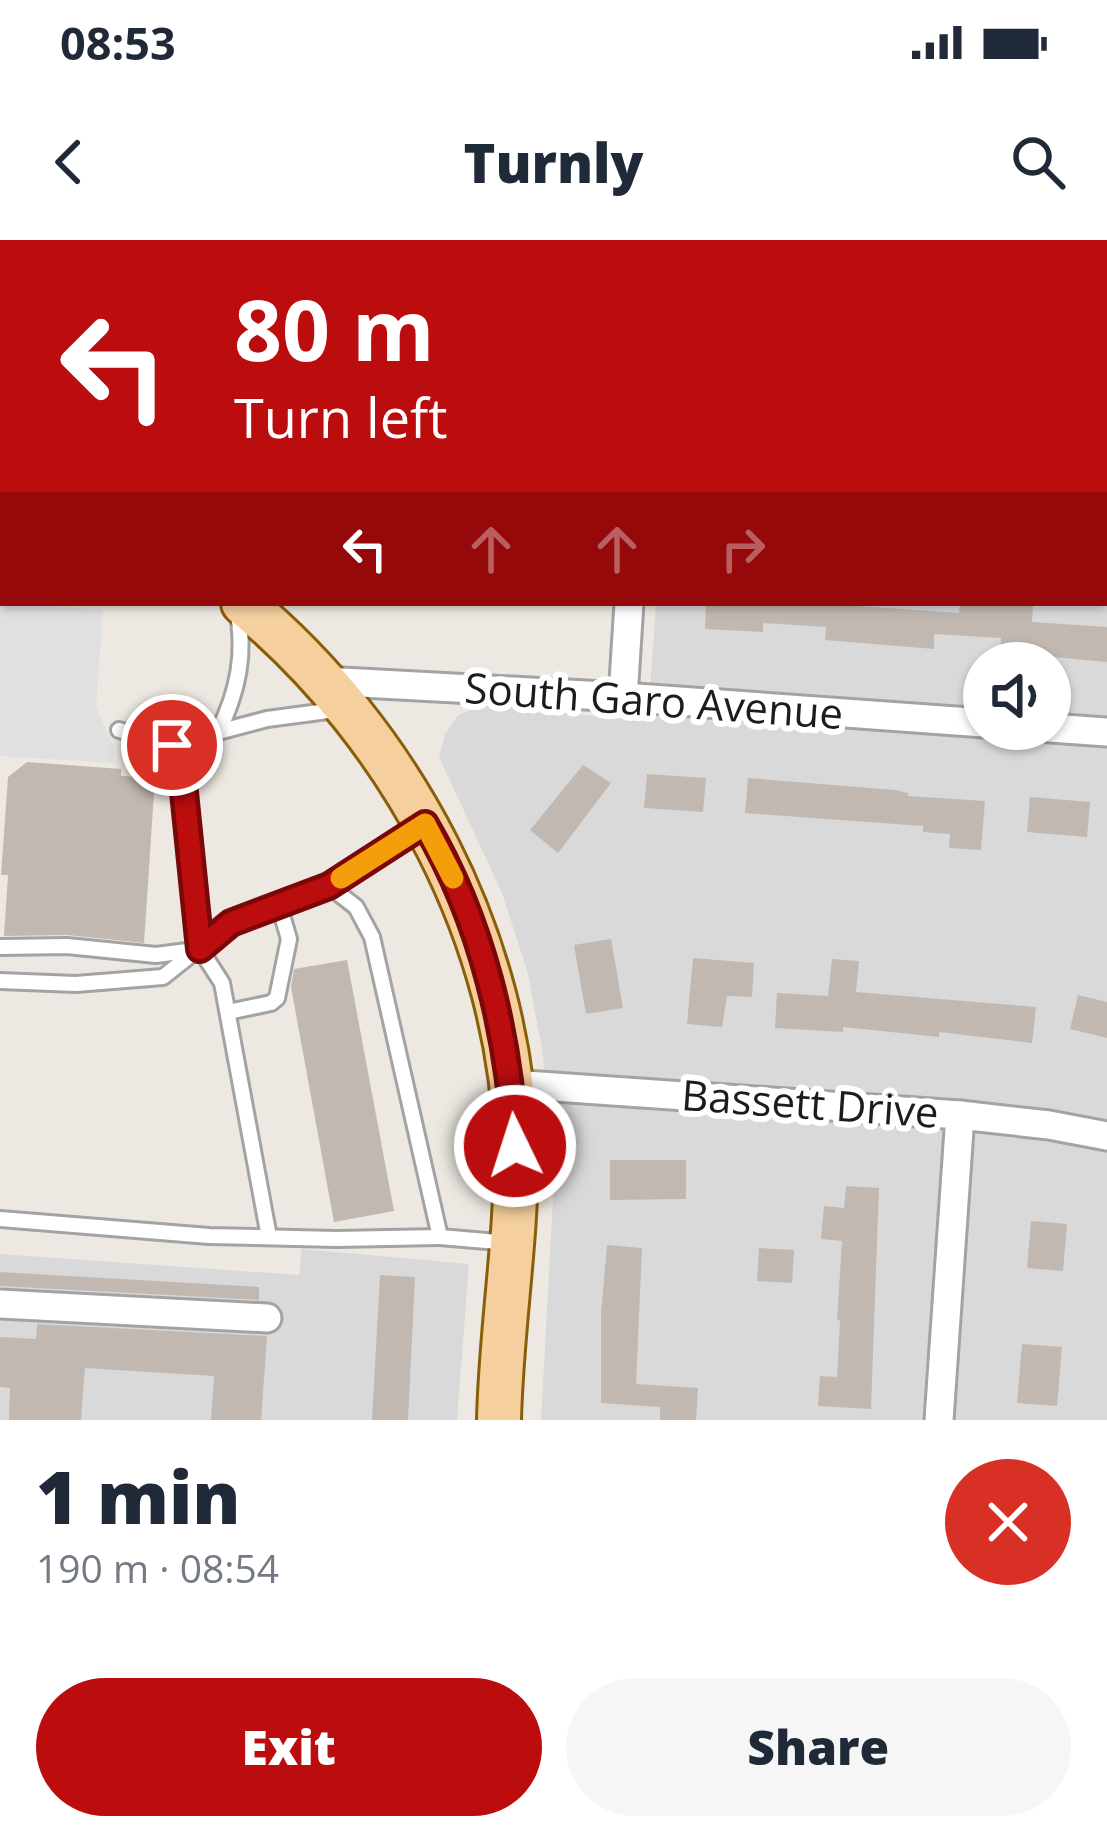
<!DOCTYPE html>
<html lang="en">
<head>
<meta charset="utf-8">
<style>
  :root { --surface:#fff; --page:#f6f6f7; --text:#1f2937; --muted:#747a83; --accent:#bb0c0e }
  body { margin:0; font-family:"Open Sans",sans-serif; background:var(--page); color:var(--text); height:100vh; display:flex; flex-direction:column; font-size:45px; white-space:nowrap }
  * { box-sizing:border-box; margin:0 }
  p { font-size:39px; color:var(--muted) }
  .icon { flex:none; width:66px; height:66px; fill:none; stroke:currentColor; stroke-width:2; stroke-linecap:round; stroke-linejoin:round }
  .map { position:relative; height:1180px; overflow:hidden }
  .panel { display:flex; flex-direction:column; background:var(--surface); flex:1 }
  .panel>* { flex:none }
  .banner { position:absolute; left:0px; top:0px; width:1107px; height:366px; box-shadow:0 3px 9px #0004; background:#bb0c0e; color:#fff; overflow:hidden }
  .controls { position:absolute; left:963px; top:402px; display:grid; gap:24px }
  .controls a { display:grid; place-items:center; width:108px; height:108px; border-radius:50%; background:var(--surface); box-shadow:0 3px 9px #0004; font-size:60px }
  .pin { position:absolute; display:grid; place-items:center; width:102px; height:102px; color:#fff; margin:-51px; border:6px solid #fff; border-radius:50%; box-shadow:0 3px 12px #0007 }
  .me { position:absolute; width:132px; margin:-66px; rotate:356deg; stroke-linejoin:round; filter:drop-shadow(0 0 9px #0008) }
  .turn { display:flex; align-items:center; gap:42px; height:252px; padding:0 36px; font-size:54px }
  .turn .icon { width:156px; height:156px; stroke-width:2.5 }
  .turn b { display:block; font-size:84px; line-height:102px }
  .lanes { display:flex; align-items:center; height:114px; padding:0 36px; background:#0003; justify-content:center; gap:60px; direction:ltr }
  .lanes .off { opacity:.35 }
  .round { display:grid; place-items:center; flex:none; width:126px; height:126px; border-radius:63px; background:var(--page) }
  .summary { display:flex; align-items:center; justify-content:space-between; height:204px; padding:0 36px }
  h1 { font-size:72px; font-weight:800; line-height:90px }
  .action { display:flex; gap:24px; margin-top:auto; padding:24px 36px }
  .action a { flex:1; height:138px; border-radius:72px; background:var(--accent); color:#fff; font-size:48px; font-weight:800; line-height:138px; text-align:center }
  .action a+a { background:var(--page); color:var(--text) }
  .status { display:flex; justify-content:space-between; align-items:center; height:84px; padding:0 60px; background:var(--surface); direction:ltr }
  .status svg { height:33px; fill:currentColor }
  header { display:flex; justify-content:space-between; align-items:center; height:156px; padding:0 36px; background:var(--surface); font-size:54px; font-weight:800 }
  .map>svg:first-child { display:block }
  .residential { fill:#dad9d9; fill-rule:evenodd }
  .parking { fill:#e0e0e0 }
  .building { fill:#c1b8b2 }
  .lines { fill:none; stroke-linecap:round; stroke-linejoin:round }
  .service-casing { stroke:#a3a3a3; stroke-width:20 }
  .minor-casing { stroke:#a3a3a3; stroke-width:33 }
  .primary-casing { stroke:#8a5e09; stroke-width:48 }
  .service { stroke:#fff; stroke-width:14 }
  .minor { stroke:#fff; stroke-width:27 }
  .primary { stroke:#f5cf9e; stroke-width:42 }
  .route-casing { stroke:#7a0809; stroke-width:30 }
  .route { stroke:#bb0c0e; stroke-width:21 }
  .slow { stroke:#f59e0b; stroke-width:21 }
  .labels { text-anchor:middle; stroke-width:12; stroke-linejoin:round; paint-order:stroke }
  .street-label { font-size:42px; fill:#1c1c1c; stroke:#fff }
</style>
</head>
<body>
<div class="status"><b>08:53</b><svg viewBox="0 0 49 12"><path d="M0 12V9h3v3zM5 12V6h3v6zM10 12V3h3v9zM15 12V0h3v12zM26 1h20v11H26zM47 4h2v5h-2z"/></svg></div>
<header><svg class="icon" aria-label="back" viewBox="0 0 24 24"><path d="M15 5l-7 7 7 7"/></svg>Turnly<svg class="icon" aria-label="search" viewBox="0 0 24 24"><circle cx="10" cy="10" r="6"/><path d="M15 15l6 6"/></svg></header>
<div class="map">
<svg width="1107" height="1180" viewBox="0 0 1107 1180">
  <rect width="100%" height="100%" fill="#ede9e2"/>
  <g class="residential">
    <path d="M985 0H1107V1180H541L554 941 552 894 542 809 528 734 502 653 439 517 445 494 458 475 481 465 648 481 656 363H1104V3H985ZM984 423H1050V489H984Z"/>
    <path d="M302 1009 469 1024 457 1180H0V1014L299 1035Z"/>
  </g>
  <path class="parking" d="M0 361 103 370 96 467 114 508 113 523 0 516Z"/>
  <g class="building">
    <path d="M706 363H858L857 366 959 373 960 363H1033L1032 382 1107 387V422L1000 412 1001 398 934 394V409L825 400 826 387 763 383V392L705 389Z"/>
    <path d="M27 522 121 529V536L155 538 144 703 67 695 4 696 8 635H1L8 537Z"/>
    <path d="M583 525 611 543 558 613 530 590Z"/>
    <path d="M647 534 706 538 703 572 644 568Z"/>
    <path d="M748 538 895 550 908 553V556L985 561 981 610 949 608 950 594 923 592V586L745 573Z"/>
    <path d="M1030 557 1090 562 1087 597 1027 592Z"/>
    <path d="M611 699 623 768 586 774 574 705Z"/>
    <path d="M693 718 754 723 752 757 727 756 722 787 687 784Z"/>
    <path d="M832 719 859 721 856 752 1036 767 1032 803 939 792V797L843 787V792L775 788 777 753 828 756Z"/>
    <path d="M347 720 394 971 334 982 291 747 294 729Z"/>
    <path d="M1078 755 1107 762V798L1070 789Z"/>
    <path d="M610 920H686V959L610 960Z"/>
    <path d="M846 946 879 948 871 1169 818 1166 820 1136 837 1137 840 1080H837L842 1001 821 999 824 966 844 968Z"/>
    <path d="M1031 981 1067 984 1063 1031 1027 1028Z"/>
    <path d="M607 1005 642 1008 636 1144 698 1148 696 1180H660V1167L601 1163V1074Z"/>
    <path d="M759 1008 794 1010 792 1043 757 1041Z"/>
    <path d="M0 1032 259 1047V1060L0 1046Z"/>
    <path d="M380 1035 415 1037 408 1180H372Z"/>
    <path d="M37 1084 267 1096 261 1180H211L214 1136 85 1128 81 1180H9L10 1148 0 1147V1097L36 1099Z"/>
    <path d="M1022 1104 1062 1107 1057 1166 1017 1163Z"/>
  </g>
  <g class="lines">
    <defs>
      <g id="service">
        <path d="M450 0V3"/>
        <path d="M39 3 40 0"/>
        <path d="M180 3V0"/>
        <path d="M251 3 252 0"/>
        <path d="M338 3V0"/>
        <path d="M416 3V0"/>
        <path d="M576 3 577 0"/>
        <path d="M701 3V0"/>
        <path d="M923 3V0"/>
        <path d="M0 78H3"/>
        <path d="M119 490 172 505 199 500 218 492 267 479 335 470"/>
        <path d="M218 492C238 452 246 413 237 369"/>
        <path d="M172 505 181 523 200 709 222 743 269 997"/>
        <path d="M329 646 356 667 372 697 440 997 510 1003"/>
        <path d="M0 707 67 706 156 715 195 710"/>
        <path d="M0 741 76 744 163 737 231 683 329 646 420 588"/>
        <path d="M228 772 271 763 277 758 289 699 279 665"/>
        <path d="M0 979 209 996 336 999 440 997"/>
      </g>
      <g id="minor">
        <path d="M1041 3 1042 0"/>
        <path d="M1104 58 1107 59"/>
        <path d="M1104 144H1107"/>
        <path d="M324 441 623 457 984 483"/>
        <path d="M623 457 629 363"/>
        <path d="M1050 488 1107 492"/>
        <path d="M511 844 960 875 1049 885 1107 896"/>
        <path d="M0 1064 267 1078"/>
        <path d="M939 1180 960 875"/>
      </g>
      <g id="primary">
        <path d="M0 239 3 240"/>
        <path d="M243 363C402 495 511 699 516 908 517 999 501 1089 499 1180"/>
      </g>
    </defs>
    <use href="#service" class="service-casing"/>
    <use href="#minor" class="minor-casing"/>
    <use href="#primary" class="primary-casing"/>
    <use href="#service" class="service"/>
    <use href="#minor" class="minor"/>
    <use href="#primary" class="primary"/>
  </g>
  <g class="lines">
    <defs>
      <path id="route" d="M172 505 181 523 200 709 231 683 329 646 425 584C482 681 509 795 515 906"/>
    </defs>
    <use href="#route" class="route-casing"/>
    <use href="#route" class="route"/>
    <path class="slow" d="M341 638 425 584 453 638"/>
  </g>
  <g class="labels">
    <g class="street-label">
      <text transform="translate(654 461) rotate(4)" y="15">South Garo Avenue</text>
      <text transform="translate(810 864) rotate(4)" y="15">Bassett Drive</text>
    </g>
  </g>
</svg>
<div class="controls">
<a><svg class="icon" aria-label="sound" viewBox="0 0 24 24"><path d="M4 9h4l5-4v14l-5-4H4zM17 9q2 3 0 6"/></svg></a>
</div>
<div class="pin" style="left:172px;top:505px;background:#d93025"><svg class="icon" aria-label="arrive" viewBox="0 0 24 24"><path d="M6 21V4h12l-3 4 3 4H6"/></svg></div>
<svg class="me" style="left:515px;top:906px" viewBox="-20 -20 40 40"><circle r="17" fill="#bb0c0e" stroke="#fff" stroke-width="3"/><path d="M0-11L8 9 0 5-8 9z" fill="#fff"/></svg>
<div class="banner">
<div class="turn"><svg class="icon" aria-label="left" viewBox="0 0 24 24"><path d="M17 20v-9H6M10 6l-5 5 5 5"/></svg><div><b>80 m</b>Turn left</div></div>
<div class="lanes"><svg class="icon" aria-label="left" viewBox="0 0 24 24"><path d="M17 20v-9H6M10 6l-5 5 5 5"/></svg><svg class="icon off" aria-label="ahead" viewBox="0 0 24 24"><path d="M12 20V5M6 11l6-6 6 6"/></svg><svg class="icon off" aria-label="ahead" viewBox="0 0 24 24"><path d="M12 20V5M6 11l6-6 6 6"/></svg><svg class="icon off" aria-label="right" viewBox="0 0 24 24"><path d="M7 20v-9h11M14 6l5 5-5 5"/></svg></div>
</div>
</div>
<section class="panel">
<div class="summary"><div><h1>1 min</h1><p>190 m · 08:54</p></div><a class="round" style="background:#d93025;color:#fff"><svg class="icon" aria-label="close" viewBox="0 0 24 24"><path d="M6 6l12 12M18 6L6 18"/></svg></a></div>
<div class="action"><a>Exit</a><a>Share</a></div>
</section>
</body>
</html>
